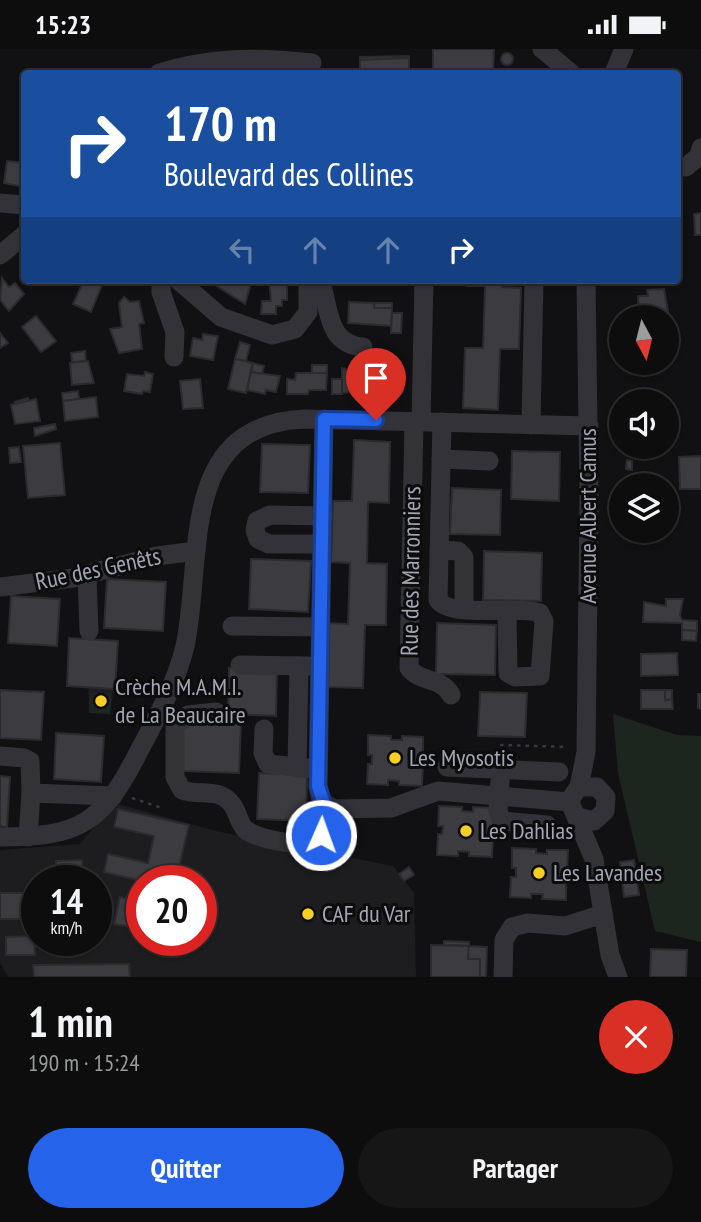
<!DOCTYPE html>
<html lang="fr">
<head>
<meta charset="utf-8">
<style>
  :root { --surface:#0d0d0e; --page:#161617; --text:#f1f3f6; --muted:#9a9c9e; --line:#2d2d2e; --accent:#2563eb }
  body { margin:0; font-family:"PT Sans Narrow",sans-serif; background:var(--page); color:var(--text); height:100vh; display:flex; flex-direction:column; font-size:26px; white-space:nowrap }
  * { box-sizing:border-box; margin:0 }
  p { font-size:23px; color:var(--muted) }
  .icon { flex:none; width:38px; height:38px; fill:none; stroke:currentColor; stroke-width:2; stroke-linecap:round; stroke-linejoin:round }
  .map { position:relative; height:928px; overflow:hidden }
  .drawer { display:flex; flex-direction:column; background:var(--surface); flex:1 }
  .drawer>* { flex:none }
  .top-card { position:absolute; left:21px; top:21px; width:660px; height:214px; border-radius:7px; box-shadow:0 2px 5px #0004,0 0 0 2px var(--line); background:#1a4fa0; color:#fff; overflow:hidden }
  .needle { width:46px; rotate:173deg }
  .controls { position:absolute; left:609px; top:256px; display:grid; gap:14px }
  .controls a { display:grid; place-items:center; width:70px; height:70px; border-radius:50%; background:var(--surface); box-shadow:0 2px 5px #0004,0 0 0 2px var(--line); font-size:35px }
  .speed { position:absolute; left:21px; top:816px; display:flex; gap:14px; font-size:35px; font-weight:700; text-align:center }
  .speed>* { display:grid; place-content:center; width:91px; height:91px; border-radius:50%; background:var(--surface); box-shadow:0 2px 5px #0004,0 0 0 2px var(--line); line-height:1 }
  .speed small { font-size:18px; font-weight:400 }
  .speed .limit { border:10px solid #d22; background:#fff; color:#111 }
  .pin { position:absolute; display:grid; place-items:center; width:60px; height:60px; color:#fff; margin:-72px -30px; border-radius:50% 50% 50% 0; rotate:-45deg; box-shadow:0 0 7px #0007 }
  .pin .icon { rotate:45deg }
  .me { position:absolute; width:77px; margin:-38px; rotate:2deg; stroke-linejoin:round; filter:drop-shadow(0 0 5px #0008) }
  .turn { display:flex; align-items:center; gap:24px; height:147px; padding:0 28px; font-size:32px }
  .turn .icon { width:91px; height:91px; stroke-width:2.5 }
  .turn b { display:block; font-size:49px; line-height:60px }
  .lanes { display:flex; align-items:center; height:66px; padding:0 28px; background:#0003; justify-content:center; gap:35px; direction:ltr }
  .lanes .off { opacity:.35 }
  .round { display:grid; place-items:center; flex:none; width:74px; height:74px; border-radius:37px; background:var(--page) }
  .overview { display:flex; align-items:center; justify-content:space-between; height:119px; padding:0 28px }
  h1 { font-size:42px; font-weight:600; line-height:52px }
  .action { display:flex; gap:14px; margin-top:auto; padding:14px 28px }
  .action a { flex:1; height:80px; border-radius:42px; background:var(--accent); color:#fff; font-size:28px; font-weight:600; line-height:80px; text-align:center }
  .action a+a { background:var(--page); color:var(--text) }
  .status { display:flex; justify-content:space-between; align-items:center; height:49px; padding:0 35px; background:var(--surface); direction:ltr }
  .status svg { height:19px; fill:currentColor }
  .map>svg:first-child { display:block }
  .built { fill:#1d1d20; fill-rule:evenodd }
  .green { fill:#1d251f }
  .building { fill:#3b3b40; stroke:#2b2b2f; stroke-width:2 }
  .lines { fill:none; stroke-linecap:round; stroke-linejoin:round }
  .path { stroke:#38393f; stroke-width:2.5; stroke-dasharray:3.5 5; stroke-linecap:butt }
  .minor { stroke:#323238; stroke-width:19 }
  .route-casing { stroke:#184099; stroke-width:18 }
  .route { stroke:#2563eb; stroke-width:12 }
  .poi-dot { fill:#f8ce24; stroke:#0c0c0d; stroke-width:2.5 }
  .labels { text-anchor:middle; stroke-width:6; stroke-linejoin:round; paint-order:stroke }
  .street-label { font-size:24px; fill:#a2a5b4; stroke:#0c0c0d }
  .poi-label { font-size:24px; fill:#a2a5b4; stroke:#0c0c0d; text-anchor:start }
</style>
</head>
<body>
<div class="status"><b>15:23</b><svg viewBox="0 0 49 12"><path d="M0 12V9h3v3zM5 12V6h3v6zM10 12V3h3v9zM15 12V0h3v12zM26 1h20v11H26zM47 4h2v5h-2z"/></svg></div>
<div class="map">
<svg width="701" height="928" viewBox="0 0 701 928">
  <rect width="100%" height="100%" fill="#111113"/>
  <g class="built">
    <path d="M88 625 116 627 110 665 89 664Z"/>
    <path d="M114 754 216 782 393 817 414 844 416 928H8L0 914V801L80 795ZM37 831H96V891H37ZM142 831H201V891H142Z"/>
  </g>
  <g class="green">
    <path d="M90 644H111L110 665 89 664Z"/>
    <path d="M613 665 677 686 701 687V893L655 882 618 724Z"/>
  </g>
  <g class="building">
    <path d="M433 0H494L493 24H433Z"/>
    <circle cx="507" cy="10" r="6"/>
    <path d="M409 7V9L360 11V8Z"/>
    <path d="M409 9V24H360V11Z"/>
    <path d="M7 112 24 114V138L4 134Z"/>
    <path d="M701 164V186H695L694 165Z"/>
    <path d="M2 229 9 238 15 234 24 245 9 262 0 251Z"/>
    <path d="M84 231H104L91 263 73 255Z"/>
    <path d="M216 231H252L245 255 215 236Z"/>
    <path d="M269 231H287V251H282V257H276V265H261L262 252H271Z"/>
    <path d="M364 231H404L394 234Z"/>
    <path d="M467 231H502V238L521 239 519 300H500L498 361 463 359 465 299H483L485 237H467Z"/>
    <path d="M664 240 669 268H639L638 247H648L647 241Z"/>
    <path d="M124 248 130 253 139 252 144 274 139 275 142 300 119 304 110 280 122 278 119 254Z"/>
    <path d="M349 253 374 254V259H392L391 277 348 274Z"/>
    <rect x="374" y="254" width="18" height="5"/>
    <path d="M392 264H402L401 284H391Z"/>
    <path d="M36 267 56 292 41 303 22 278Z"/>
    <path d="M0 284 8 294 0 299Z"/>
    <path d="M203 285 218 287 213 311 190 307 193 289 202 291Z"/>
    <path d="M240 293 250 296 246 312 235 310Z"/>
    <path d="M85 302 86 312 72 313 71 304Z"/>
    <path d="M235 310 253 314 246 344 228 340Z"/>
    <path d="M88 312 94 334 72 336 70 314Z"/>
    <path d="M253 314 264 317 262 325 251 323Z"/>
    <path d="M391 315V331L402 332 403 343 394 352H390V341L342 344V319L363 324V316Z"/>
    <rect x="312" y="316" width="15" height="8"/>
    <path d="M145 323 153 325 150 343 143 342 142 345 124 342 127 325 144 327Z"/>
    <path d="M251 323 280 327 276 343 266 341 265 345 247 341Z"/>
    <path d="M296 324H327L326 341H309L308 345H287V330L295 331Z"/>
    <path d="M200 330 203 359 183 360 180 332Z"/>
    <rect x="332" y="330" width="10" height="15"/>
    <path d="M78 342 79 350 63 352 62 344Z"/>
    <path d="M96 348 98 368 65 372 63 352Z"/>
    <path d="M28 349 29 354 16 357 15 353Z"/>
    <path d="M36 350 40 372 15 375 11 356Z"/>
    <path d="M55 375 56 380 35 387 34 379Z"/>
    <path d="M354 391 390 393 389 454 368 453 367 514 387 515 386 576H365L363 639 328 638 329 574 348 575 350 514 331 513 333 452H352Z"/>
    <path d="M60 394 65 446 28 449 23 397Z"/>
    <path d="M262 395 310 396 308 444 260 443Z"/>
    <path d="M19 398 21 413 10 414 9 399Z"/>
    <path d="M512 402 560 403 559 452 511 450Z"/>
    <path d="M701 407V440H680L679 408Z"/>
    <path d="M627 411 632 412V421L626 420Z"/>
    <path d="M452 439 501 441 500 486 450 485Z"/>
    <path d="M484 502 542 504 541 552 483 551Z"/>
    <path d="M251 510 311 512 308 563 249 560Z"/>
    <path d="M107 530 166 533 163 582 104 579Z"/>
    <path d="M11 547 60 550 57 597 8 594Z"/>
    <path d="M666 550H683L680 566 682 571 697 572V582L682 581V574L643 573 644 553 666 557Z"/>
    <path d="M437 574 496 576 495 626 436 625Z"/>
    <path d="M682 581 697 582 696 592 682 591Z"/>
    <path d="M69 589 118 592 115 640 67 637Z"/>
    <path d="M677 604 678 626 641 627V605Z"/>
    <path d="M229 619 277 621 276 667 228 665Z"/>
    <path d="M0 641 44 643 41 691 0 689Z"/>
    <path d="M641 641H665V651L672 650 673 660H641Z"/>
    <path d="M665 641H672V650L665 651Z"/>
    <path d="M480 643 527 644 525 688 478 687Z"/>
    <path d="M698 645H701V660L698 659Z"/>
    <path d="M183 673 241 675 239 724 182 722Z"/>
    <path d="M56 684 104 687 101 733 54 730Z"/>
    <path d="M368 686 391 687V691H402V687L423 688V707H418V716H423L422 737 399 736V732L388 731V736L367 735 368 715H372V706H368Z"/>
    <path d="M259 724 307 726 306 772 257 770Z"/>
    <path d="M0 727 10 728 7 778 0 777Z"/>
    <path d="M439 757 462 758V762L473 763V758L494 759 493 779H489L488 787 493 788 492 808 469 807V803L458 802V807L437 806 438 785H442L443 777H438Z"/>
    <path d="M118 760 189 776 176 831 142 832 104 823 108 805 148 814 154 787 114 778Z"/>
    <path d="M512 799 536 800V804L547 805V801H568L567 822 562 821V830H566V851L542 850 543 845H531V849L510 848 511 828H516V819H512Z"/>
    <path d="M82 811 83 831H56V812Z"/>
    <path d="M634 811 639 846 624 848 620 813Z"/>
    <path d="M409 818 414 826 404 832 399 825Z"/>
    <rect x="0" y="844" width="37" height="26"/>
    <path d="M120 848 142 853V880L114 875Z"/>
    <path d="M34 887 35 906H6V888Z"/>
    <path d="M444 892 469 893V897L444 896Z"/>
    <path d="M431 896 469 897 468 910H480V928H431Z"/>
    <path d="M469 897 487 898 486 928H480V910H468Z"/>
    <path d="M651 900 687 901 686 928H650Z"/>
    <path d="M129 915 130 928H34L33 916Z"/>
  </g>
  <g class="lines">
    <g class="path">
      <path d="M500 696 568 698"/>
      <path d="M132 749 162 759"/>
    </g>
    <g class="minor">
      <path d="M542 0 571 24"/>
      <path d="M159 24C212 8 256 8 312 14"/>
      <path d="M614 24 624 0"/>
      <path d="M686 118 699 107 701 99"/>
      <path d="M0 154 24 156"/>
      <path d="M0 206 24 186"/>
      <path d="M161 231V243L175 283 174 308"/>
      <path d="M178 231 221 268 272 286 295 280 308 263V231"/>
      <path d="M320 231C330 259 326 295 363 298"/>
      <path d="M324 370 318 737 321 752 334 760 391 759 438 742 570 753"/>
      <path d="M414 372 409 619C420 634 442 628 451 646"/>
      <path d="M421 372 424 231"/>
      <path d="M442 373 438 551C451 570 517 556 540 564L544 572 540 627 515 628 508 624 507 561"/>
      <path d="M531 376 534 231"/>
      <path d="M441 410 489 412"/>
      <path d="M322 495H269L258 490 255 481 257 472 270 466 323 467"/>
      <path d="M439 501 458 502 464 508V560"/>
      <path d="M87 526 89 582"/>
      <path d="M0 538 73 529 157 507 196 502"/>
      <path d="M232 577 321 578"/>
      <path d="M240 616 309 617"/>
      <path d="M216 663 188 666 175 677V728L182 741C198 747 218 739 230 753 239 762 237 774 247 782 262 790 305 801 319 789L324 755"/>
      <path d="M264 680 263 704 268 715 307 719"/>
      <path d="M0 707 24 709 30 712 31 744 113 747"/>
      <path d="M447 718 559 723"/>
      <path d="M297 719 299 617"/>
      <path d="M500 732 498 762 502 772 547 776"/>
      <path d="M579 738 586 703 589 449 586 231"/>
      <path d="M578 768 594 772 605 762 606 748 597 738H579L571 749V756L594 810 610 906 618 928"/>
      <path d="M0 788C79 788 102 775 138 704 156 670 176 635 185 597 204 507 177 376 304 370L589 377"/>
      <path d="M28 788 31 744"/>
      <path d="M503 928 504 891 512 878 528 874 565 877 603 865"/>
    </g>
  </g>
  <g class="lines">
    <defs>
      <path id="route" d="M321 786 324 755 318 737 324 370 376 371"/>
    </defs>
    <use href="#route" class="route-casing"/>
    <use href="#route" class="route"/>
  </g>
  <g class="poi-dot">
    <circle cx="101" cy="652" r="7"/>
    <circle cx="395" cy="709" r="7"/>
    <circle cx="466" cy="782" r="7"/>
    <circle cx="539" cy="824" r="7"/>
    <circle cx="308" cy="865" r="7"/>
  </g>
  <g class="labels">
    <g class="street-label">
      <text transform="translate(588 467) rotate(-90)" y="8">Avenue Albert Camus</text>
      <text transform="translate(98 520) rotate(-12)" y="8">Rue des Genêts</text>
      <text transform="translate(411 522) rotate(-89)" y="8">Rue des Marronniers</text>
    </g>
    <g class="poi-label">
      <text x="115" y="646">Crèche M.A.M.I.<tspan x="115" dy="28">de La Beaucaire</tspan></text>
      <text x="409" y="717">Les Myosotis</text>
      <text x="480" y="790">Les Dahlias</text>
      <text x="553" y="832">Les Lavandes</text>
      <text x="322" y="873">CAF du Var</text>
    </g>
  </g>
</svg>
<div class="controls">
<a><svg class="needle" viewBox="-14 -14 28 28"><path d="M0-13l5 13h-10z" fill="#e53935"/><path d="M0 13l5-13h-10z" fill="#9a9c9e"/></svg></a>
<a><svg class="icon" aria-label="sound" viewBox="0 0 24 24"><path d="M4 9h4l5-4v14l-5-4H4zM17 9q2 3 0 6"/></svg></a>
<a><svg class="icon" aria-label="layers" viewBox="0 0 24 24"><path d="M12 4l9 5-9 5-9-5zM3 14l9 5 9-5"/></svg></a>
</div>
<div class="speed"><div>14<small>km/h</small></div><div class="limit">20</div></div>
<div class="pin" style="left:376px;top:371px;background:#d93025"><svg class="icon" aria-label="arrive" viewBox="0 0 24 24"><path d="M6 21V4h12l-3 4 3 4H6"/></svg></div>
<svg class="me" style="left:321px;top:786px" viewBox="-20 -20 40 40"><circle r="17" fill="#2563eb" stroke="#fff" stroke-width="3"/><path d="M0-11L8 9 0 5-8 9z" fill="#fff"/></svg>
<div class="top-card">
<div class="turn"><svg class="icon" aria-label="right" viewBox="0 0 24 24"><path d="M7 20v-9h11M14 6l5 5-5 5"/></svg><div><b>170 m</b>Boulevard des Collines</div></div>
<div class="lanes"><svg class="icon off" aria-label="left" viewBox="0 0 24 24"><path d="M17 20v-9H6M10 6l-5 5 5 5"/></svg><svg class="icon off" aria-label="ahead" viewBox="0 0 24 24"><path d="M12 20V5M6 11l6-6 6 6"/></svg><svg class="icon off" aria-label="ahead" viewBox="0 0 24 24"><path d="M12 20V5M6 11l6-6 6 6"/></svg><svg class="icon" aria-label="right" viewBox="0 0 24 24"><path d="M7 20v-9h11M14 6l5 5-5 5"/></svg></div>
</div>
</div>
<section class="drawer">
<div class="overview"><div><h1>1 min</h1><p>190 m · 15:24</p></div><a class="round" style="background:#d93025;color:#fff"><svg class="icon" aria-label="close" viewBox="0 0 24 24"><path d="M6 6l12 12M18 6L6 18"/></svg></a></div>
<div class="action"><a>Quitter</a><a>Partager</a></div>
</section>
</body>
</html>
